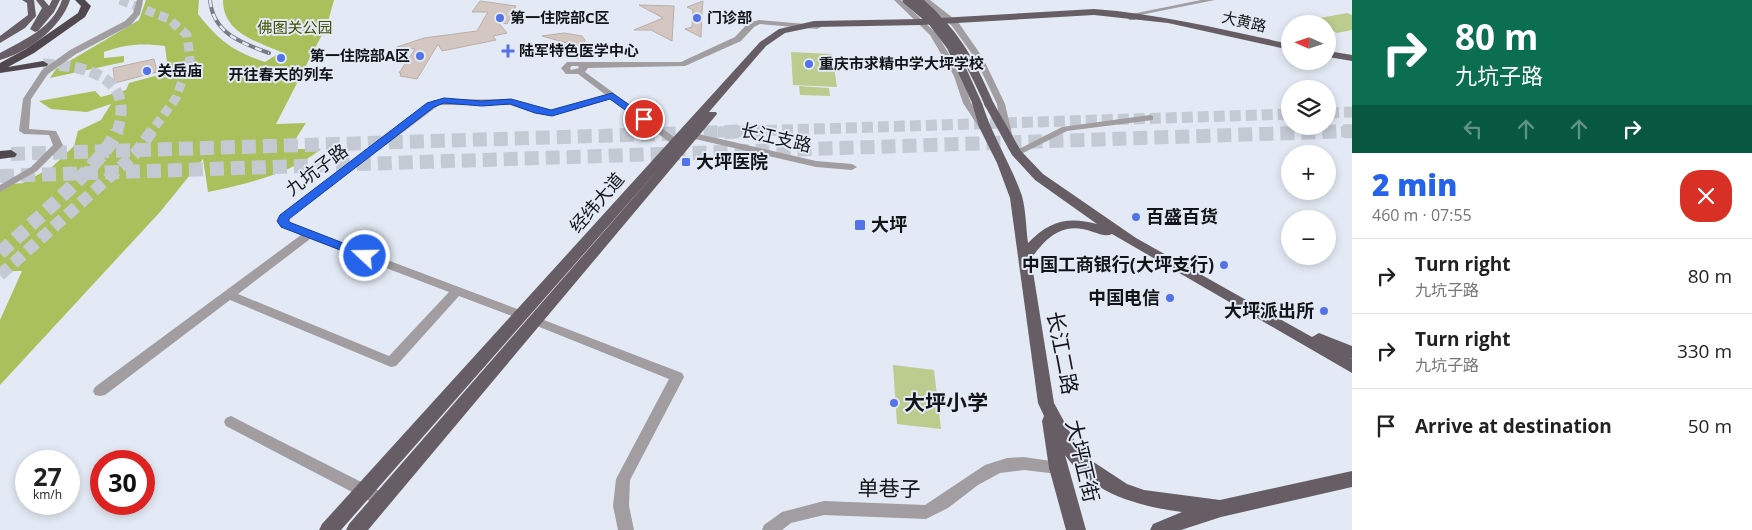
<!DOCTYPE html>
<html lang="en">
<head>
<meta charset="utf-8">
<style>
  :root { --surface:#fff; --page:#f2f2f2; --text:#222; --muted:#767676; --line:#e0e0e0; --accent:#2563eb }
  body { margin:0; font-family:"Open Sans","Noto Sans SC",sans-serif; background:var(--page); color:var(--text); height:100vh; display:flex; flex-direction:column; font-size:19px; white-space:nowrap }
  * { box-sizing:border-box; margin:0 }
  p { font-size:16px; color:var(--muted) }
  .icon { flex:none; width:28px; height:28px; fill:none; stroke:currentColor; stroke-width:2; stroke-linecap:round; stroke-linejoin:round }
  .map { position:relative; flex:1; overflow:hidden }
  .drawer { display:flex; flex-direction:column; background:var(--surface); width:400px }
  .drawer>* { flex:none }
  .banner { background:#0b6e4f; color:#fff; overflow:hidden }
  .needle { width:32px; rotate:273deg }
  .buttons { position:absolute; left:1281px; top:15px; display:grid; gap:10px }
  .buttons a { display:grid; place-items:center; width:55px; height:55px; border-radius:50%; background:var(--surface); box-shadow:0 2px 8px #0003; font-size:25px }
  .speed { position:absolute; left:15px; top:450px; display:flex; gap:10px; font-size:25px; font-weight:700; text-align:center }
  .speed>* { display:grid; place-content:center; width:65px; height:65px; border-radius:50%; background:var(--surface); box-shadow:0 2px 8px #0003; line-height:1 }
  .speed small { font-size:12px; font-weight:400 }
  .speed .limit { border:8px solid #d22; background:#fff; color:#111 }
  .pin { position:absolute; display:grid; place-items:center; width:42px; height:42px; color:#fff; margin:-21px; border:2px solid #fff; border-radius:50%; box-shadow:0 1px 5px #0007 }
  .me { position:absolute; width:55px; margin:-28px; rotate:291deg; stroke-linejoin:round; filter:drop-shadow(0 0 4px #0008) }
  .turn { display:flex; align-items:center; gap:18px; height:105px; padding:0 20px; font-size:22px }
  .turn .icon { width:65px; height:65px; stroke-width:2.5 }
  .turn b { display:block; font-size:35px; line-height:42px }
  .lanes { display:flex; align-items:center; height:48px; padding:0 20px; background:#0003; justify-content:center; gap:25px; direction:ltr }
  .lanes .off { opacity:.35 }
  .round { display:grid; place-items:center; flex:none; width:52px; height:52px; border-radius:20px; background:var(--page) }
  .summary { display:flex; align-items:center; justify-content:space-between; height:85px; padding:0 20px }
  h1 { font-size:30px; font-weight:800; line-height:38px; color:var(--accent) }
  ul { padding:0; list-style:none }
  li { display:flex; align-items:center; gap:15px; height:75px; padding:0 20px; border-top:1px solid var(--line) }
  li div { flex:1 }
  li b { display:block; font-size:19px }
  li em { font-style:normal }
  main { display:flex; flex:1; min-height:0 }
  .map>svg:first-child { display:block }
  .green { fill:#bccc8e }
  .forest { fill:#aac05c }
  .building { fill:#d4c7c1; stroke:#bbaea9 }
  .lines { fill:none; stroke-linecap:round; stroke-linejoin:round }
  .major-tunnel-far1 { stroke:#c4cad4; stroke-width:9; stroke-dasharray:9 5; stroke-linecap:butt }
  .major-tunnel { stroke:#c4cad4; stroke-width:12; stroke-dasharray:12 6; stroke-linecap:butt }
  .highway-tunnel-far1 { stroke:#c4cad4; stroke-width:11; stroke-dasharray:11 5; stroke-linecap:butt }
  .highway-tunnel { stroke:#c4cad4; stroke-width:14; stroke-dasharray:14 7; stroke-linecap:butt }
  .minor { fill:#a19da0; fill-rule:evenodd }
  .major { fill:#665e64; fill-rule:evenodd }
  .highway { fill:#51484f; fill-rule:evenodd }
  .rail-casing { stroke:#787c84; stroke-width:4 }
  .rail { stroke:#e3eaf5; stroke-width:2.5; stroke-dasharray:7; stroke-linecap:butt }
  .major-bridge { stroke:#665e64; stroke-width:9 }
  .route { fill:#2563eb; stroke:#184099 }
  .poi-dot { fill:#5473e8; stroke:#e3eaf5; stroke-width:2 }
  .labels { text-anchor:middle; stroke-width:4; stroke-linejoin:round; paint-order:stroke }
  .far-poi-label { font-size:15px; font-weight:bold; fill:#121418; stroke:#e3eaf5; text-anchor:start }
  .far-street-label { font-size:15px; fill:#121418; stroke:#e3eaf5 }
  .far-park-label { font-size:15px; fill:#414e00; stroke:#e3eaf5 }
  .street-label { font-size:18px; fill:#121418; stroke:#e3eaf5 }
  .poi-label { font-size:18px; font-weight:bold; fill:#121418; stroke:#e3eaf5; text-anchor:start }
  .near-street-label { font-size:21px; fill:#121418; stroke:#e3eaf5 }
  .near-poi-label { font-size:21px; font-weight:bold; fill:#121418; stroke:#e3eaf5; text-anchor:start }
</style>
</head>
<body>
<main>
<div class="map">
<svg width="1352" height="530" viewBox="0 0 1352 530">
  <rect width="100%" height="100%" fill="#e3eaf5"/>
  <g class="green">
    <path d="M1347 13 1352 15V30L1337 33 1328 28V24H1317L1309 20Z"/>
    <path d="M791 52 832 54 837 87 793 85Z"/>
    <path d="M799 86 829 88 830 96 800 95Z"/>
    <path d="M893 365 934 370 941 429 897 424Z"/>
  </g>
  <path class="forest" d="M146 0H199L198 14C219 41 233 51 265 62L281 52C256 41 223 33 223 0H334L327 25 276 124 306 123 289 149H321C289 175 248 183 208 192L203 159 160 212 0 385V320L22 271H0V185L23 183 52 167 74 146 78 131 101 120 111 104 87 112 51 109 39 101 95 91 101 97 126 90 129 83 162 74 167 62 165 46C144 43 125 44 104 52V58L124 56V62L50 78 56 69 139 20Z"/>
  <g class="building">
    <path d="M480 1 516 6 507 24 497 21 507 33 493 36 496 40 442 51 438 44 417 79 400 76 401 73H399L415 49 397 47 424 38 477 31 488 12H472Z"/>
    <path d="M703 1 702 11 701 37 685 29 692 27 693 10 687 7Z"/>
    <path d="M639 5 674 6 672 41 651 30H634L663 18Z"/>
    <path d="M564 33 582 36 585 40 579 59 564 55 568 45H566L567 43 542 36Z"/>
    <path d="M154 59 157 72 115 83 113 68Z"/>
  </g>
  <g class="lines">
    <path class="major-tunnel-far1" d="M120 0 169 19 187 35 190 59 176 98 151 132"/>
    <path class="major-tunnel" d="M0 275 135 154 152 131"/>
    <g class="highway-tunnel-far1">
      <path d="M43 64C86 66 136 76 117 132"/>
      <path d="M1328 113 1352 112"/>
      <path d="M718 132 1290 114"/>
      <path d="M1325 132 1352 131"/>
    </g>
    <g class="highway-tunnel">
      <path d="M11 154 758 131"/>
      <path d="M0 176 1352 131"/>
      <path d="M0 253C25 229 108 159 117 131"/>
    </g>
    <g class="minor">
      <path d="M137 0H143L140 14 131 25 76 54 48 74 31 99 29 129 56 131 63 145 37 171 0 192V185L31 167 53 145 49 135 24 134 19 131 23 99 42 70 70 50 125 21 133 13Z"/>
      <path d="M894 0H901L937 34 962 76 971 103 987 127 986 129H980L963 103 954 76 930 35Z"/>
      <path d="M923 0H930L958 22 983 58 1005 104 1013 138 1011 140H1005L1003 138 997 104 975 58 952 26Z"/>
      <path d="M1201 0H1215L1135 16V20H1129L1127 15Z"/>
      <path d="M759 20 817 25 821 27 817 29 760 24 754 27 741 41 685 66 588 68 585 72 678 140V144H672L611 99 552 116 535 113 510 105H439L289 218V223L525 312 527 315 525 318H517L459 296 396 366 391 367 230 300 105 395 100 396 95 395 93 391 95 387 301 235 281 227 278 221 280 215 434 100 511 99 539 109 552 110 606 95 578 74H566L561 68 567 62H681L735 37 748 23ZM572 66H578L579 68 571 70 570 68ZM310 239 449 292 389 356 238 294Z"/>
      <path d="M1150 115 1153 116V120L1067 131 1019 155H1013L1011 153 1062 127Z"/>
      <path d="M694 133 816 161 852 164 857 167 852 170 816 167 691 138 689 136Z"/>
      <path d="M536 317 682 373 684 377 630 480 629 506 634 530H618L613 506 616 479 669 379 532 324 530 321 532 318Z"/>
      <path d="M231 416 387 495 390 500 387 505 382 507 377 505 226 426 224 422 226 418Z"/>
      <path d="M1024 457 1058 462 1063 463 1065 468 1063 473 1058 474 1024 470 1000 473 978 485 948 508 926 519 824 515 791 523 782 530H762L764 525 782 512 824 501 925 505 985 465 1007 458Z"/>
    </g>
    <g class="major">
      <path d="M22 0H34L36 16 25 28 0 43V36L28 15 27 3Z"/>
      <path d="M36 0H44L49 6 52 0H60L54 12 38 31 35 32 30 29 42 8Z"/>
      <path d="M62 0H70C61 28 28 52 0 60V53C25 39 52 29 62 0Z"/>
      <path d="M1094 9C1161 14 1225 30 1290 44V50L1168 23 1094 15 922 25 814 27 785 33 766 46 709 112H716L717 114 368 530H346L349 524 661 166 341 530H319L322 524 760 42 779 29 814 21 922 19Z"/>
      <path d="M1328 51 1352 55V61L1328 57Z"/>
      <path d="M977 100 982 103C992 136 1011 164 1022 196 1026 211 1026 228 1028 243 1049 221 1068 216 1097 224L1035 180 1012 155 984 104 985 102H993L1021 151 1043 174 1136 238 1312 337 1319 333 1352 346V359L1350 358 1352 359V373L1112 234C1106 237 1100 234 1093 232 1064 221 1047 236 1031 259L1054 403 1078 447 1092 461 1127 484 1144 490 1220 500 1352 471V487L1221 517 1181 530H1150L1153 524 1182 512C1138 506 1092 494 1065 455L1086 530H1066L1049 468 1042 421 1044 416 1038 403 1010 198 997 163 979 127 972 103Z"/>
    </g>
    <g class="highway">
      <path d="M75 0H85L91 6 85 17 34 53 8 67 43 61 48 64 47 66 0 73V63L26 49 78 13 81 6Z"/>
      <path d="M11 150 17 154 15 157 0 159V151Z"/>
    </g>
    <defs>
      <path id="rail" d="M210 0C213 33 241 43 269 53"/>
    </defs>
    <use href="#rail" class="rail-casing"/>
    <use href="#rail" class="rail"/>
    <g class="major-bridge">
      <path d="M907 0 932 21 951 46 977 103"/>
      <path d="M917 0C954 31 970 60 989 104"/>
    </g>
  </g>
  <path class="route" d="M612 93 647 117V121H640L610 99 552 116 535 113 510 104 482 106 444 103 434 107 289 219V222L369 253V258H361L281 227 277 221 280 215 427 103 444 98 482 101 511 99 551 110Z"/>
  <g class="poi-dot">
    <circle cx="500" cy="18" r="5"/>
    <circle cx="697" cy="18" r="5"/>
    <path d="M505.5 43.5h5v5h5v5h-5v5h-5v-5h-5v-5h5z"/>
    <circle cx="420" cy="56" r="5"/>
    <circle cx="281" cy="58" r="5"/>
    <circle cx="809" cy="64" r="5"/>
    <circle cx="147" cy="71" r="5"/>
    <rect x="681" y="157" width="10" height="10" rx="2.5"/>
    <circle cx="1136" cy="217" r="5"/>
    <rect x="854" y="219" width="12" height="12" rx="2.5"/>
    <circle cx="1224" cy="265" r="5"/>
    <circle cx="1170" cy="298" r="5"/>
    <circle cx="1324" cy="311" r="5"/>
    <circle cx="894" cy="403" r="5"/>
  </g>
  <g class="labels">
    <g class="far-poi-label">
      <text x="510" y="23">第一住院部C区</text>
      <text x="707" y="23">门诊部</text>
      <text x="519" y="56">陆军特色医学中心</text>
      <text x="410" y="61" text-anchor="end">第一住院部A区</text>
      <text x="819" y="69">重庆市求精中学大坪学校</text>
      <text x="157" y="76">关岳庙</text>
      <text x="281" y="80" text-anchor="middle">开往春天的列车</text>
    </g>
    <g class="far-street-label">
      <text transform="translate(1244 22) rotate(13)" y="5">大黄路</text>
    </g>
    <g class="far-park-label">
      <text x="295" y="33">佛图关公园</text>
    </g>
    <g class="street-label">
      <text transform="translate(776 138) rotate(13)" y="6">长江支路</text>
      <text transform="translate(317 170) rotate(-37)" y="6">九坑子路</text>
      <text transform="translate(597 203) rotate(-49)" y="6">经纬大道</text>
    </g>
    <g class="poi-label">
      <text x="696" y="168">大坪医院</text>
      <text x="1146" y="223">百盛百货</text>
      <text x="871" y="231">大坪</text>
      <text x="1214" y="271" text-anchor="end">中国工商银行(大坪支行)</text>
      <text x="1160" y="304" text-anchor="end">中国电信</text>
      <text x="1314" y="317" text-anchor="end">大坪派出所</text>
    </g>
    <g class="near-street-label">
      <text transform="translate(1062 353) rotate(79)" y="7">长江二路</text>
      <text transform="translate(1082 461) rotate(77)" y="7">大坪正街</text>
      <text transform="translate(889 489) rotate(1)" y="7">单巷子</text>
    </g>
    <g class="near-poi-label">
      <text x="904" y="410">大坪小学</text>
    </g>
  </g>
</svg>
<div class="buttons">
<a><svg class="needle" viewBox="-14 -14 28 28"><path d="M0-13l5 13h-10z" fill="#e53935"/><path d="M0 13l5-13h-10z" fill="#767676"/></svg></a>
<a><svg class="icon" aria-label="layers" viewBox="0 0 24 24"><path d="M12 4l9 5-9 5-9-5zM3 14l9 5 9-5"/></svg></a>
<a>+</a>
<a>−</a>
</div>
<div class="speed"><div>27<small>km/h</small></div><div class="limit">30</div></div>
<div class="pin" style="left:644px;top:119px;background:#d93025"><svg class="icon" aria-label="arrive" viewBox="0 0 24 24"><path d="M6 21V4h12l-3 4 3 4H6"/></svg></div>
<svg class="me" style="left:365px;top:256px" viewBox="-20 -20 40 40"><circle r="17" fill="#2563eb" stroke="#fff" stroke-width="3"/><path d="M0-11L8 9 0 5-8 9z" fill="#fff"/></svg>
</div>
<section class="drawer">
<div class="banner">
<div class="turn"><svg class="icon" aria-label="right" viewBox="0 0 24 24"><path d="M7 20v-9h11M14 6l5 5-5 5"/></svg><div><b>80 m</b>九坑子路</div></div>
<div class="lanes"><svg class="icon off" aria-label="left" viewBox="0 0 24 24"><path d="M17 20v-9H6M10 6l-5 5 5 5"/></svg><svg class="icon off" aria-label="ahead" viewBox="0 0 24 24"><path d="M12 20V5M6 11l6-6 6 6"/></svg><svg class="icon off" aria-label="ahead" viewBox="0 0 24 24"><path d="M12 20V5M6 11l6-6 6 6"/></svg><svg class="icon" aria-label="right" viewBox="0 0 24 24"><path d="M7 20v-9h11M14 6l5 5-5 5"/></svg></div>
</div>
<div class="summary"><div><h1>2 min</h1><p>460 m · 07:55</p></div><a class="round" style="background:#d93025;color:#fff"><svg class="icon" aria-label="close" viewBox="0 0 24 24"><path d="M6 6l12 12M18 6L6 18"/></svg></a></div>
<ul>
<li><svg class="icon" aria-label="right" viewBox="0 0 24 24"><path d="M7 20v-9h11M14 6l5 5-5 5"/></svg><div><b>Turn right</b><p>九坑子路</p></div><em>80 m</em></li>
<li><svg class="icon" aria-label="right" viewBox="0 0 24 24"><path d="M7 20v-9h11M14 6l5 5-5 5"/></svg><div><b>Turn right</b><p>九坑子路</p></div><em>330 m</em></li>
<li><svg class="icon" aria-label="arrive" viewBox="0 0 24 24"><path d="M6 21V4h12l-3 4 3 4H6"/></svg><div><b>Arrive at destination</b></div><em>50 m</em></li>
</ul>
</section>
</main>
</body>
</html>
